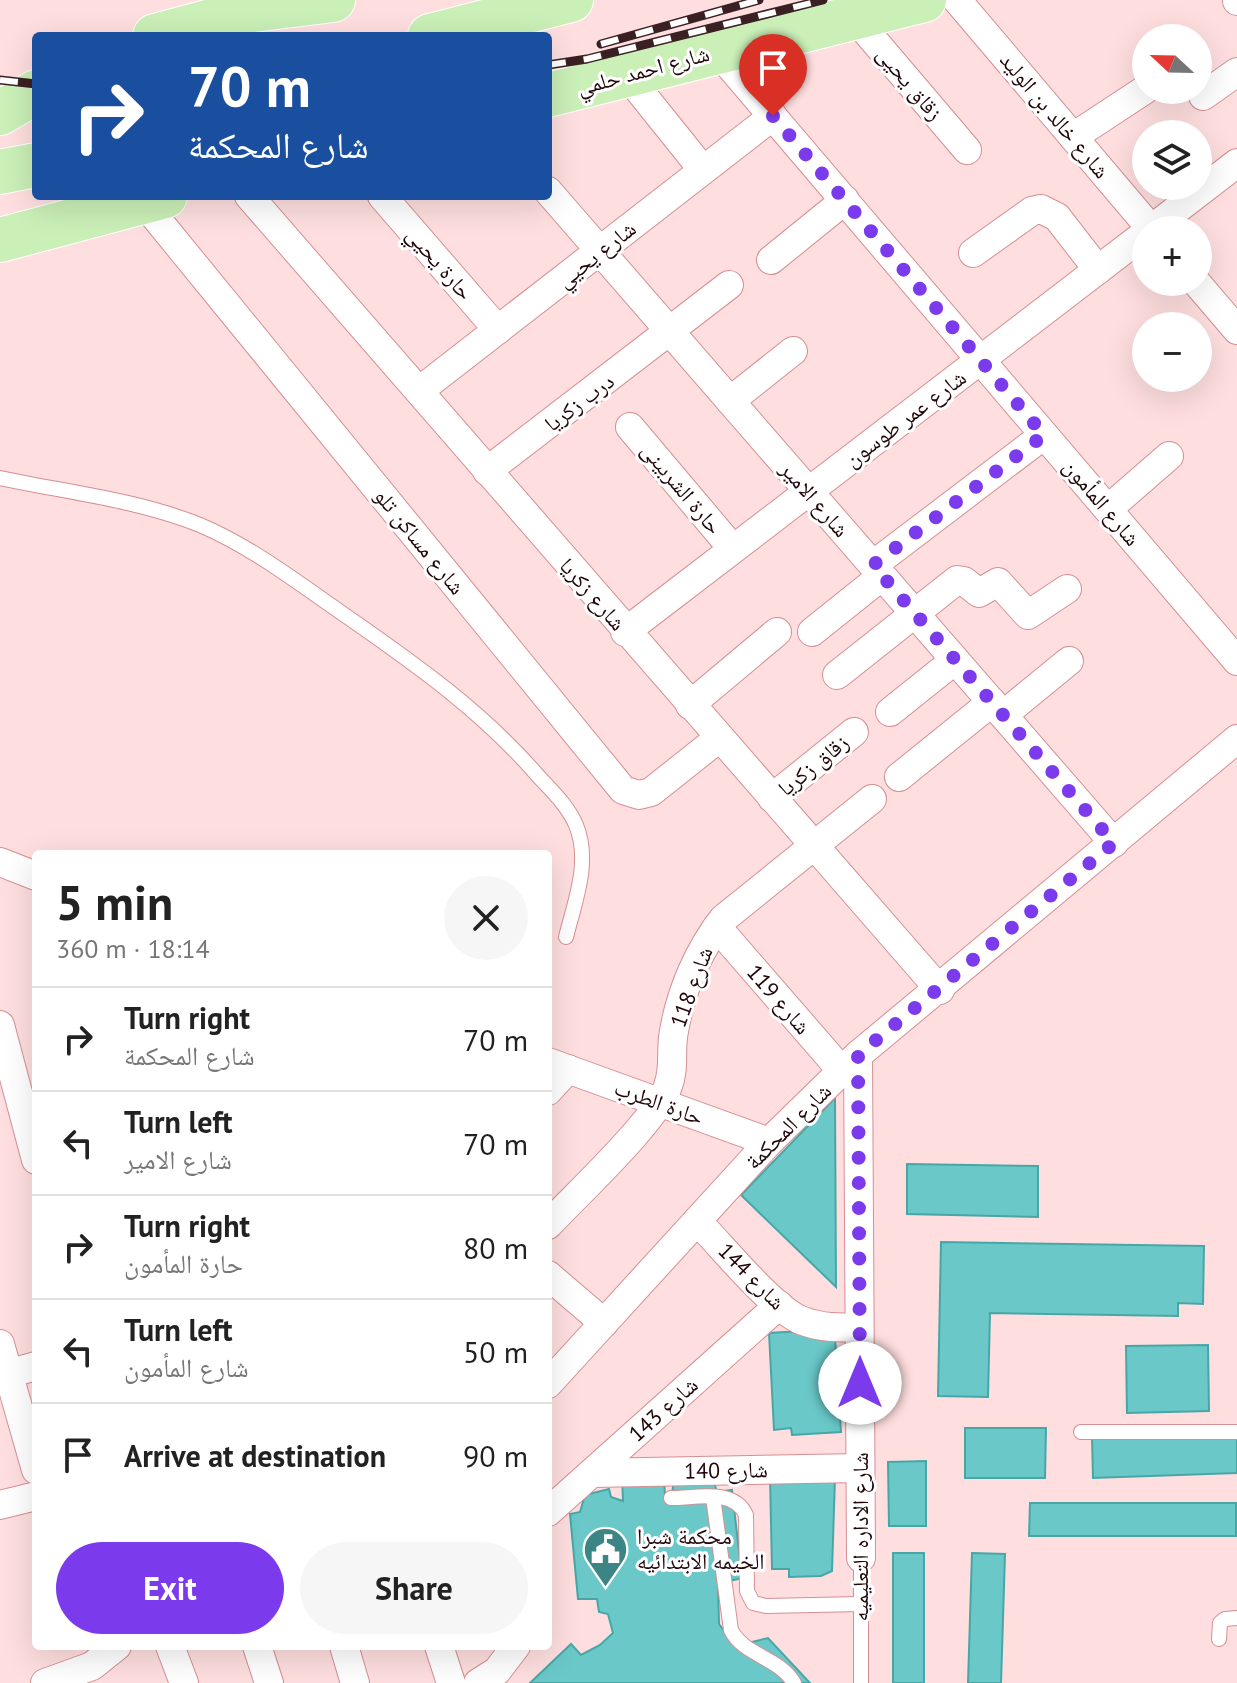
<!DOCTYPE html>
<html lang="en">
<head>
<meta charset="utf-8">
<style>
  :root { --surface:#fff; --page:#f6f6f6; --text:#222; --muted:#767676; --line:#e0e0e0; --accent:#7c3aed }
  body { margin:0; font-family:"PT Sans","Noto Naskh Arabic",sans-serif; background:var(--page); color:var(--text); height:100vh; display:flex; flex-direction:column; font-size:30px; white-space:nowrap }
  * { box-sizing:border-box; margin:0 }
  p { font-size:26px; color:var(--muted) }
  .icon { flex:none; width:44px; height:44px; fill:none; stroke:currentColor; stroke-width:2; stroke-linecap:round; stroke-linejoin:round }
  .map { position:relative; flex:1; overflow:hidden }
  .sheet { position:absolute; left:32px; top:850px; width:520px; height:800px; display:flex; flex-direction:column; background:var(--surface); border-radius:8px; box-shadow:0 8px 32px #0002 }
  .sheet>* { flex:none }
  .top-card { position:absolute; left:32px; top:32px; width:520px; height:168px; border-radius:8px; box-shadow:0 8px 32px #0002; background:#1a4fa0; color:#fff; overflow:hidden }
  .needle { width:52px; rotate:292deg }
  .tools { position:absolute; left:1132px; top:24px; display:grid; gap:16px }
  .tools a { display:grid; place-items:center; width:80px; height:80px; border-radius:50%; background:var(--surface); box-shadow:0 8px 32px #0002; font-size:40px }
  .pin { position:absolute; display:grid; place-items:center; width:68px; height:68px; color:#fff; margin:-82px -34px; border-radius:50% 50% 50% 0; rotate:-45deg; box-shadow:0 0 8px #0007 }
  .pin .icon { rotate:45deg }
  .me { position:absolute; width:88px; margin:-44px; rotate:0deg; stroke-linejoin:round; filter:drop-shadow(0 0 6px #0008) }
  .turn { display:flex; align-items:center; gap:28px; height:168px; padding:0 24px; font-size:36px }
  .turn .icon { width:104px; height:104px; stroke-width:2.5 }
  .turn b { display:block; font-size:56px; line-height:68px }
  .round { display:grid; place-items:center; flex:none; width:84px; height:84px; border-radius:42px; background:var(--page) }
  .summary { display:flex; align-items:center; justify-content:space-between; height:136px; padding:0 24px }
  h1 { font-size:48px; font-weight:800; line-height:60px }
  .action { display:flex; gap:16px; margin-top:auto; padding:16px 24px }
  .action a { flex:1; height:92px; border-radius:48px; background:var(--accent); color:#fff; font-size:32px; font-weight:800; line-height:92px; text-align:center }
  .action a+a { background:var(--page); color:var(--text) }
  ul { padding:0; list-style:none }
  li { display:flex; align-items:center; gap:24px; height:104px; padding:0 24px; border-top:2px solid var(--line) }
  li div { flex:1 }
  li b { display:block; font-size:30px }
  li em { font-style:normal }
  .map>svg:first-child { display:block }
  .building { fill:#6ac8c8; stroke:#47a7a7; stroke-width:2 }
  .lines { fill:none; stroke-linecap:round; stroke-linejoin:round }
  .service-casing { stroke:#d78e92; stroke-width:16 }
  .minor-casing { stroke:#d78e92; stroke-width:30 }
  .primary-casing { stroke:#fff; stroke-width:46 }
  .service { stroke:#fff; stroke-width:14 }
  .minor { stroke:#fff; stroke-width:28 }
  .primary { stroke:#caefb7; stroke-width:44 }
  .rail-casing { stroke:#3a2023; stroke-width:9 }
  .rail { stroke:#fff; stroke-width:6; stroke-dasharray:18; stroke-linecap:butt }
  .route { stroke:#7c3aed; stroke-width:14; stroke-dasharray:0 25.2 }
  .labels { text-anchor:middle; stroke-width:6; stroke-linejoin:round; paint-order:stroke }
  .street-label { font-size:22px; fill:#1f0609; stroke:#fff }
  .poi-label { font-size:22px; fill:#1f0609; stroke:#fff; text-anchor:start }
</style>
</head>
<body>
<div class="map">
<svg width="1237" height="1683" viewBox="0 0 1237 1683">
  <rect width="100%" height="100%" fill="#fededf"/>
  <g class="building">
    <path d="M835 1098 836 1287 741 1195Z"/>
    <path d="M907 1164 1038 1166V1217L907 1214Z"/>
    <path d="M941 1242 1204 1246 1203 1304 1178 1303V1316L990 1313 988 1397 938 1396Z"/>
    <path d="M818 1330 835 1337 841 1432 792 1435 791 1428 774 1430 769 1333Z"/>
    <path d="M1208 1345 1209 1411 1127 1413 1126 1346Z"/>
    <path d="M965 1428H1046L1045 1478H965Z"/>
    <path d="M1237 1432V1473L1093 1478 1092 1437Z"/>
    <path d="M926 1461V1526H889L888 1462Z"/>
    <path d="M770 1476 835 1478 832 1571 821 1576 789 1577V1569H772Z"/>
    <path d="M622 1477H664L665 1496 671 1498 675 1477 713 1479 717 1492 732 1490 742 1578 718 1584 719 1624 736 1646 768 1638 810 1683H530L571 1644 581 1655 600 1645 613 1633 608 1614 599 1612 597 1599H578L570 1514 580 1512 585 1495 609 1489 611 1497 623 1501Z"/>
    <path d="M1030 1503H1236V1536H1029Z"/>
    <rect x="893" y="1553" width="31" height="130"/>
    <path d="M972 1553 1005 1554 1001 1683H968Z"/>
  </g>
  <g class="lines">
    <defs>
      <g id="service">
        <path d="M0 478C66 492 138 500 200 525 254 548 301 585 349 618 418 666 484 713 539 777 552 791 568 806 576 825 591 861 575 901 566 937"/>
        <path d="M1081 1432H1237"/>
        <path d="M713 1497 731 1630C744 1656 779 1657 794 1683"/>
        <path d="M671 1498C696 1498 734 1488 746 1515L747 1591 753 1603 766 1606 861 1604"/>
        <path d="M1219 1639 1220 1623 1225 1619 1237 1618"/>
        <path d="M861 1683V1558"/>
      </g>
      <g id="minor">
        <path d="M957 0 1152 230"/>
        <path d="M1237 0V1"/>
        <path d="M853 16 967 150"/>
        <path d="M717 51 1237 661"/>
        <path d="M626 74 703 170"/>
        <path d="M1203 96 1237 72"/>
        <path d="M1073 137 1146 89"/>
        <path d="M548 191 1114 843"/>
        <path d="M249 196 940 990"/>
        <path d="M382 196 498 330"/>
        <path d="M143 202 623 790 639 795 651 792 719 738"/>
        <path d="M1150 230 1237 163"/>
        <path d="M973 253 1032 211 1041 209 1057 217 1098 270"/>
        <path d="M771 260 845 200"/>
        <path d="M1196 282 1237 330"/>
        <path d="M419 391 773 116"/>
        <path d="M730 401 793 351"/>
        <path d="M630 427 733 549"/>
        <path d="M487 471 729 285"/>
        <path d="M1108 509 1169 456"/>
        <path d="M873 565 1044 435"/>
        <path d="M625 632 1146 233"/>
        <path d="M812 632 882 576"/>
        <path d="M837 675 957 580 964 581 979 593 998 582 1028 615 1067 589"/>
        <path d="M690 705 777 632"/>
        <path d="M890 712 955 660"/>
        <path d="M1003 715 1069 661"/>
        <path d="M899 777 992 702"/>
        <path d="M772 798 854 732"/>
        <path d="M0 862 36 876"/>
        <path d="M717 927 842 1071"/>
        <path d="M0 1025 36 1160"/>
        <path d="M858 1055 861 1558"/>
        <path d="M548 1062 769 1142"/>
        <path d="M548 1091 568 1069"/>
        <path d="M697 1221C722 1246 773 1310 803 1321 822 1328 839 1328 859 1327"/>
        <path d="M548 1225C576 1195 657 1120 668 1086 675 1068 670 1050 674 1031 681 991 698 951 723 919L872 799"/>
        <path d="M548 1275 604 1323"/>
        <path d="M0 1344 36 1470"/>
        <path d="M0 1376 36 1366"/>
        <path d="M548 1384 769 1142 858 1055 1237 739"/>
        <path d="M592 1473 860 1468"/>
        <path d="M0 1505 36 1496"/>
        <path d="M548 1512 779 1305"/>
        <path d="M170 1646 184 1683"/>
        <path d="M257 1646 269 1683"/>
        <path d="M344 1646 355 1683"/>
        <path d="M439 1646 451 1683"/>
        <path d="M45 1683 92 1666 117 1646"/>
        <path d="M478 1683 497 1671 516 1646"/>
      </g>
      <g id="primary">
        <path d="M155 36 253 10 333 0"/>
        <path d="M430 36 571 0"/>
        <path d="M548 95 924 0"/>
        <path d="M0 113 36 92"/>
        <path d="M0 172 36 165"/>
        <path d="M0 240 165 196"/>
      </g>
    </defs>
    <use href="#service" class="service-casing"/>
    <use href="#minor" class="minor-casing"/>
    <use href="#primary" class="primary-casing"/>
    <use href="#service" class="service"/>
    <use href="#minor" class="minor"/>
    <use href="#primary" class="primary"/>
    <defs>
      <g id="rail">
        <path d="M601 44 759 0"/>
        <path d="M548 65 587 59 823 0"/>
        <path d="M0 80 36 84"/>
      </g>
    </defs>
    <use href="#rail" class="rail-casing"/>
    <use href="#rail" class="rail"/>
  </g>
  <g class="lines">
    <path class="route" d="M773 116 1044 435 873 565 1114 843 858 1055 860 1383"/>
  </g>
  <defs>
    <symbol id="civic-pin" viewBox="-11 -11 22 30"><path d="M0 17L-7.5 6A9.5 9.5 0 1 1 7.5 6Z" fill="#3d8585" stroke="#fff"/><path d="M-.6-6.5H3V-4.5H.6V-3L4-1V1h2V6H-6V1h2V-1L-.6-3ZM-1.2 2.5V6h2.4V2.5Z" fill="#fff"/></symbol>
  </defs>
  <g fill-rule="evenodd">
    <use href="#civic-pin" x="580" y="1524" width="51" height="69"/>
  </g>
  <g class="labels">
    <g class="street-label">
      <text transform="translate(643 70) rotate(-15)" y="8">شارع احمد حلمي</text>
      <text transform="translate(910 83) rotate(50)" y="8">زقاق يحيى</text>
      <text transform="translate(1055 115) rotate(50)" y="8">شارع خالد بن الوليد</text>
      <text transform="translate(596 254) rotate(-38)" y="8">شارع يحيي</text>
      <text transform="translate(440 263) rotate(49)" y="8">حارة يحيي</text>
      <text transform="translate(579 402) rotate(-37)" y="8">درب زكريا</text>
      <text transform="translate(905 418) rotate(-37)" y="8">شارع عمر طوسون</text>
      <text transform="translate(682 488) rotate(50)" y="8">حارة الشربينى</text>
      <text transform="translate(815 499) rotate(49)" y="8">شارع الامير</text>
      <text transform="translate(1102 502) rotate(50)" y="8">شارع المأمون</text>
      <text transform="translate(420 541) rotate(51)" y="8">شارع مساكن تلو</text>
      <text transform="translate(593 594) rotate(49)" y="8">شارع زكريا</text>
      <text transform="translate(813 765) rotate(-39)" y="8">زقاق زكريا</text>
      <text transform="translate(691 987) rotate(-70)" y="8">شارع 118</text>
      <text transform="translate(779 999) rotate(49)" y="8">شارع 119</text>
      <text transform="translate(659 1102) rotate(20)" y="8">حارة الطرب</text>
      <text transform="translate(788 1126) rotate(-45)" y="8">شارع المحكمة</text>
      <text transform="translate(752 1276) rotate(45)" y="8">شارع 144</text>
      <text transform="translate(663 1409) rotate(-42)" y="8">شارع 143</text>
      <text transform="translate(726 1470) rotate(-1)" y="8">شارع 140</text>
      <text transform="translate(860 1537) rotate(-90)" y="8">شارع الاداره التعليميه</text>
    </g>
    <g class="poi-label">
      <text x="637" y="1544">محكمة شبرا<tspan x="637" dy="25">الخيمه الابتدائيه</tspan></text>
    </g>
  </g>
</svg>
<div class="tools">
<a><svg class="needle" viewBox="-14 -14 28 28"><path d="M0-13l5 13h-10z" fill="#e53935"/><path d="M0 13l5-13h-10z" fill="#767676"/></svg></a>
<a><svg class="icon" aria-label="layers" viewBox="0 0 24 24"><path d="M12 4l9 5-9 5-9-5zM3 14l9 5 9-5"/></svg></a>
<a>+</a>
<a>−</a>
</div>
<div class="pin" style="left:773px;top:116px;background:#d93025"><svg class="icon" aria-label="arrive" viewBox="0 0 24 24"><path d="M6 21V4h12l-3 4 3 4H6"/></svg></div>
<svg class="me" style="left:860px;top:1383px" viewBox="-20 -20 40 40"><circle r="19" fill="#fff"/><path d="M0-13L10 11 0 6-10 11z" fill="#7c3aed"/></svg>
<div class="top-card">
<div class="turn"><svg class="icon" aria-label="right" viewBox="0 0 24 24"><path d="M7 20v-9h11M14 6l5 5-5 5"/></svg><div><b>70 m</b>شارع المحكمة</div></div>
</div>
<section class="sheet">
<div class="summary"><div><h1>5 min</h1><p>360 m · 18:14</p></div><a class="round"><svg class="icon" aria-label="close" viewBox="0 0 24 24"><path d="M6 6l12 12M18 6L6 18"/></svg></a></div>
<ul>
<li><svg class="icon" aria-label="right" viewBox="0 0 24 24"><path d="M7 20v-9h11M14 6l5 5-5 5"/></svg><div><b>Turn right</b><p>شارع المحكمة</p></div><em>70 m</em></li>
<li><svg class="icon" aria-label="left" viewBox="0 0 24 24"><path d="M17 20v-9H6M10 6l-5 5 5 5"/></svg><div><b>Turn left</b><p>شارع الامير</p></div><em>70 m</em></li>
<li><svg class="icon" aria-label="right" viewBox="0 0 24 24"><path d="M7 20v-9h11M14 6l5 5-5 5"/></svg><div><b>Turn right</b><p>حارة المأمون</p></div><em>80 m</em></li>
<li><svg class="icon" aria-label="left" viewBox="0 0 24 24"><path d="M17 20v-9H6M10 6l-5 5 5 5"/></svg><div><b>Turn left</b><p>شارع المأمون</p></div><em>50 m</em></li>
<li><svg class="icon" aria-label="arrive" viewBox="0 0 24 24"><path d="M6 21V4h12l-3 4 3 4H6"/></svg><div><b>Arrive at destination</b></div><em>90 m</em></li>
</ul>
<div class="action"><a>Exit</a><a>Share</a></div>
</section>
</div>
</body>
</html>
